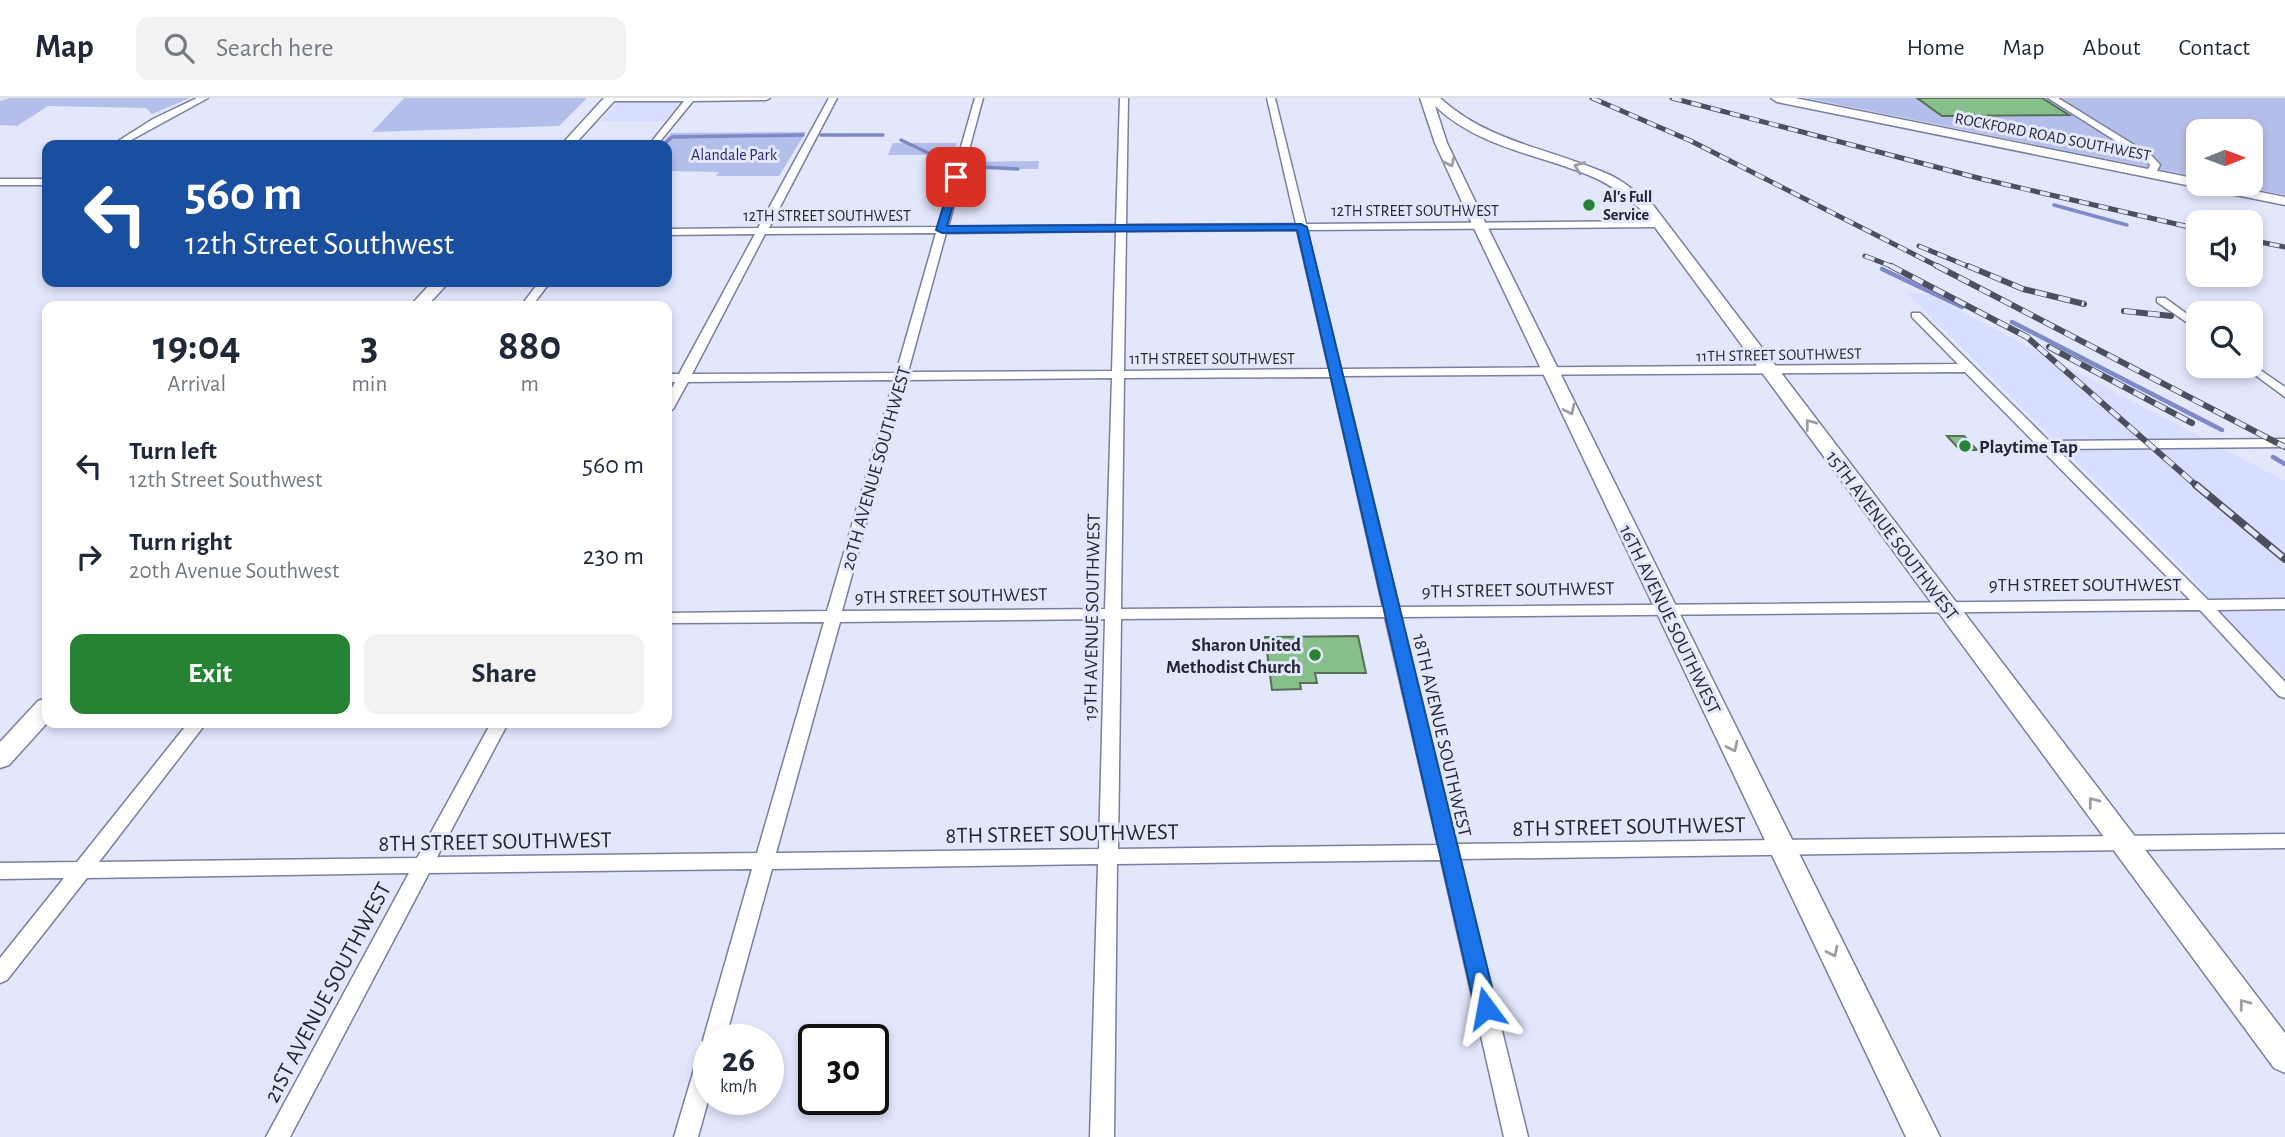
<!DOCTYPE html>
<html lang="en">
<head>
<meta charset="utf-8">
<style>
  :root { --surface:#fff; --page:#f2f2f3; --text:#1f2937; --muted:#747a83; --line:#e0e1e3; --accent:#268334 }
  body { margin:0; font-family:"Alegreya Sans",sans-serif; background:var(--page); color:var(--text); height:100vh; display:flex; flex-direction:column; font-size:26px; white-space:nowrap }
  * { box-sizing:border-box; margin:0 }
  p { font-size:23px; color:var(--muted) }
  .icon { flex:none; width:38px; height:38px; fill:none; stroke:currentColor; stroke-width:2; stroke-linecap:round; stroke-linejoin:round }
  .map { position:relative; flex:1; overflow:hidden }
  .sheet { position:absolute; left:42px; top:203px; width:630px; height:427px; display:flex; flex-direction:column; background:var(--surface); border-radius:14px; box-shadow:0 4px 10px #0003 }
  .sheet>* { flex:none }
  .guide { position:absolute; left:42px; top:42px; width:630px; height:147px; border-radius:14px; box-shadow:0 4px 10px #0003; background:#1a4fa0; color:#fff; overflow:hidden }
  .needle { width:46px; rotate:89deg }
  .fabs { position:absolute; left:2186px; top:21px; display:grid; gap:14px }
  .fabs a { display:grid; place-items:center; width:77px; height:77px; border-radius:14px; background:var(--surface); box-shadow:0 4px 10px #0003; font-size:35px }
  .speed { position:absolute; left:693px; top:926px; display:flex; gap:14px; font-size:35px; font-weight:700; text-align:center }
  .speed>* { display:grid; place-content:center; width:91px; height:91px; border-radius:50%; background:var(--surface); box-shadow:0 4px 10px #0003; line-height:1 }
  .speed small { font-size:18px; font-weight:400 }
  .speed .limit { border:4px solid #111; border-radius:10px; background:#fff; color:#111 }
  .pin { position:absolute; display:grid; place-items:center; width:60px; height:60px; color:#fff; margin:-30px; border-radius:14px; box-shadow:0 4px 10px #0006 }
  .me { position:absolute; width:77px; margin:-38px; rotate:347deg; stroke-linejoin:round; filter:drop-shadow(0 0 5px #0008) }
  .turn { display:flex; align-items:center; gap:24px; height:147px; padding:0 28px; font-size:32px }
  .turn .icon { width:91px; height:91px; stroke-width:2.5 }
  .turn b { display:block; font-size:49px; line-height:60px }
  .eta { display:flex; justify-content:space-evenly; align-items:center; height:119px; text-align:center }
  .eta b { font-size:42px; font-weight:700; line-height:49px }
  .button { display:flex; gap:14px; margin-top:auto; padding:14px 28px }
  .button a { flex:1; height:80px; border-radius:14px; background:var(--accent); color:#fff; font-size:28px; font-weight:700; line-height:80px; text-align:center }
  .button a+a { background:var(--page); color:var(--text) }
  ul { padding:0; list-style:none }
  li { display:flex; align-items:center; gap:21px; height:91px; padding:0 28px }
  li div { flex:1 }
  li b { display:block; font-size:26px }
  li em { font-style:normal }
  header { display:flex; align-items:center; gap:42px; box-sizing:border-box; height:98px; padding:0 35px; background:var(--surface); border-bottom:2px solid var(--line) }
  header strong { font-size:33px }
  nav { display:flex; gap:38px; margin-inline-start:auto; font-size:24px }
  .search { width:490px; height:63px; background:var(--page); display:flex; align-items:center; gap:18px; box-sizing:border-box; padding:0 24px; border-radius:14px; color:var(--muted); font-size:26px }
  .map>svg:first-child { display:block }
  .built { fill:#d7deff }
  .green { fill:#b4beea }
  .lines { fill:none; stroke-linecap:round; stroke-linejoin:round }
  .stream-far1 { stroke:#7d89c8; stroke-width:3.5 }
  .stream { stroke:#7d89c8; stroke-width:4.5 }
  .building { fill:#87bf8a; stroke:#566f57; stroke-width:2 }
  .street-casing { stroke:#797f9e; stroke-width:3 }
  .secondary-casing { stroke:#797f9e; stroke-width:3 }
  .street { fill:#fff; fill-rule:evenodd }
  .secondary { fill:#fff; fill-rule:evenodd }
  .rail-far2-casing { stroke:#4c505e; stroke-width:5 }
  .rail-far1-casing { stroke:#4c505e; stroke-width:6 }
  .rail-casing { stroke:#4c505e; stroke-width:8 }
  .rail-far2 { stroke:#e3e7fc; stroke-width:3.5; stroke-dasharray:10; stroke-linecap:butt }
  .rail-far1 { stroke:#e3e7fc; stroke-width:4.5; stroke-dasharray:12; stroke-linecap:butt }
  .rail { stroke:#e3e7fc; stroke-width:5; stroke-dasharray:16; stroke-linecap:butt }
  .oneway { stroke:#9d9ea4 }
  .route { fill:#1a73e8; stroke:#114b97; stroke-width:2 }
  .poi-dot { fill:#268334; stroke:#e3e7fc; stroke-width:2.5 }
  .labels { text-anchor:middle; stroke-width:6; stroke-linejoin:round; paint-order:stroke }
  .far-street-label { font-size:16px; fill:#252834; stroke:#e3e7fc }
  .far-park-label { font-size:16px; fill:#272a75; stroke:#e3e7fc }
  .far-poi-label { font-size:16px; font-weight:bold; fill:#252834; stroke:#e3e7fc; text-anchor:start }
  .poi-label { font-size:19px; font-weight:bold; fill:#252834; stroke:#e3e7fc; text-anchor:start }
  .street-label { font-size:19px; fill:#252834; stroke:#e3e7fc }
  .near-street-label { font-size:23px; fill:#252834; stroke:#e3e7fc }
</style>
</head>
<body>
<header>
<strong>Map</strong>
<div class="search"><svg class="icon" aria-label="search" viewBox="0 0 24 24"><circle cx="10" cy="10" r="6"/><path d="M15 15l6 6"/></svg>Search here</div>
<nav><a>Home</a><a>Map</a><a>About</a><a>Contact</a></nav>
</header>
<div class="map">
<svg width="2285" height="1039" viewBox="0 0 2285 1039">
  <rect width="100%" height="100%" fill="#e3e7fc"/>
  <g class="built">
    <path d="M618 4H680L664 23H601Z"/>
    <path d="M1906 194 1930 197 2285 383V583L2220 514 2191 479Z"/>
  </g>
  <g class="green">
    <path d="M10 0H190L152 16 146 10 48 8 17 28 0 27V3Z"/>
    <path d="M404 0H587L559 28 372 34Z"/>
    <path d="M1806 0H2285V97L2229 86H2250V33H2198V79Z"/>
    <path d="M806 34 779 78H716L719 74 667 73V47H661L671 35Z"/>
    <path d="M893 45H957L953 57H888Z"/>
    <path d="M1039 63 1038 71H967L968 64Z"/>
  </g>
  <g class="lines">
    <g class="stream-far1">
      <path d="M821 37H883"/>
      <path d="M901 42 941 61"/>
      <path d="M663 47 672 39 803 37"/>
      <path d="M979 69 1018 71"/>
      <path d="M2054 107 2127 127"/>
    </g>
    <g class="stream">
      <path d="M1882 171 1962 209"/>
      <path d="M2012 224 2222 332"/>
      <path d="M2273 359 2285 366"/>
    </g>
  </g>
  <g class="building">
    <path d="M1917 0H2042L2069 17 1942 18Z"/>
    <path d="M1947 338H1964L1977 352H1960Z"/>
    <path d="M1358 538 1366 575H1315L1317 585H1300L1301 591 1272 592 1265 539Z"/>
  </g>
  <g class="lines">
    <defs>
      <g id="street">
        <path d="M197 0H208L122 47H112L153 21Z"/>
        <path d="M607 0H770L766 2 693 3 657 47H649L684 3H610Z"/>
        <path d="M829 0H837L769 130 938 129 975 0H983L948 129 1116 127 1120 0H1128L1126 127 1296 126 1267 0H1275L1306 126 1659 123 1664 126 1659 129 1307 132 1341 271 1958 266 1912 219V215H1920L2049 343 2285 341V349L2057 351 2208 502 2285 501V511L2217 512 2285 584V600L2279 598 2200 512 1401 519 1456 746 2285 736V750L1460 761 1528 1039H1504L1441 762 1117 766 1114 1039H1090L1098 766 772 771 725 942H709V999L698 1039H674L698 958 701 951 706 949 703 942 752 771 429 775 290 1039H266L409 775 87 780 7 882 0 885V860L64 780 0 781V765L77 764 188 625H206L99 764 417 760 491 625H508L437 759 757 755 824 524 667 525V515L827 513 894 282 688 284 673 311 667 315V300L675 284H667V276H679L755 136 667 137V131L758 130ZM1297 132 1329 271 1124 273 1126 133ZM1116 133 1112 273 908 274 946 135ZM936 135 896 275 692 276 765 136ZM1965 274 2190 502 1399 509 1343 278ZM1331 279 1383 509 1121 511 1124 280ZM1112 280 1105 511 842 513 906 282ZM1385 519 1438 747 1118 751 1121 521ZM1105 521 1099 751 776 755 840 524Z"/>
        <path d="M2048 0H2058L2152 58 2160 67 2154 78 2146 76 2150 67 2146 62Z"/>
        <rect x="0" y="81" width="47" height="6"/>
        <path d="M539 184H550L532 208H521Z"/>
        <path d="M2157 200H2165L2198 224V232L2157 204Z"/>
        <path d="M2250 265 2285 289V299L2243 268H2250Z"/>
      </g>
      <g id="secondary">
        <path d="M604 0H617L574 47H561Z"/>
        <path d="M1420 0H1440C1487 43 1546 50 1603 74 1622 81 1637 95 1653 107L2285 935V975L2274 970 1643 113C1627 100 1612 87 1593 79 1539 56 1479 50 1435 8L1447 45 1487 128 1940 1039H1906L1473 128 1435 45Z"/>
        <path d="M1771 0H1795L2198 81V86H2220L2285 99V107L1777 4Z"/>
        <path d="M432 184H449L427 208H410Z"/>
        <path d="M47 600V625L9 667 0 670V644L38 603Z"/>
      </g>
    </defs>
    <use href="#street" class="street-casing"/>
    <use href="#secondary" class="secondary-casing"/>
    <use href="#street" class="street"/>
    <use href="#secondary" class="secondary"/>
    <defs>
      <g id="rail-far2">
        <path d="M1592 0 1691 43 1941 170"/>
        <path d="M1672 0 1982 81 2198 131"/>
        <path d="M2250 142 2285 149"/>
        <path d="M1919 148 1972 170"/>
        <path d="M1865 158 1896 170"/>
      </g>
      <g id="rail-far1">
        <path d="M1891 168 2027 239 2198 389"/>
        <path d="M1937 168 2285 349"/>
        <path d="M1968 168 2023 191 2084 206"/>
        <path d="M2124 213 2171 218"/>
        <path d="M2049 249 2192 325"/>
      </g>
      <path id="rail" d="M2196 387 2285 461"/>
    </defs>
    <use href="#rail-far2" class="rail-far2-casing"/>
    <use href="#rail-far1" class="rail-far1-casing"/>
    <use href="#rail" class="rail-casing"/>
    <use href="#rail-far2" class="rail-far2"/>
    <use href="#rail-far1" class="rail-far1"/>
    <use href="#rail" class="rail"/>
  </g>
  <defs><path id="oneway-chevron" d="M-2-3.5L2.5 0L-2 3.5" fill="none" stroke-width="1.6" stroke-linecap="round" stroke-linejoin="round" transform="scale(1.75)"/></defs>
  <g class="oneway">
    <use href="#oneway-chevron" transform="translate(1450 64) rotate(64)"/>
    <use href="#oneway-chevron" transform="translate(1579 69) rotate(-159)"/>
    <use href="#oneway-chevron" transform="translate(1570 312) rotate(64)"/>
    <use href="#oneway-chevron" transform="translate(1810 326) rotate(-127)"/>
    <use href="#oneway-chevron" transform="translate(1733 649) rotate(64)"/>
    <use href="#oneway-chevron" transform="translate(2093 704) rotate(-127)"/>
    <use href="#oneway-chevron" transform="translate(1833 854) rotate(64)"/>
    <use href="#oneway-chevron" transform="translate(2244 906) rotate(-127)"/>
  </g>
  <path class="route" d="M953 77 961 79 947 128 1301 126 1307 129 1497 910 1494 917 1486 920 1478 917 1475 910 1297 132 942 135 936 132Z"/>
  <g class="poi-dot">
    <circle cx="1589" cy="107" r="7"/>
    <circle cx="1965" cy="348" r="7"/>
    <circle cx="1315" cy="557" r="7"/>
  </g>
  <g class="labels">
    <g class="far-street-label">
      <text transform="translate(2053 38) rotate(11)" y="6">ROCKFORD ROAD SOUTHWEST</text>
      <text x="1415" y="118">12TH STREET SOUTHWEST</text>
      <text x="827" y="123">12TH STREET SOUTHWEST</text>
      <text transform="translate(1779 256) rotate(-1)" y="6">11TH STREET SOUTHWEST</text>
      <text x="1212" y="266">11TH STREET SOUTHWEST</text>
    </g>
    <g class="far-park-label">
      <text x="734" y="62">Alandale Park</text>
    </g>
    <g class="far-poi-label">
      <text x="1603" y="104">Al's Full<tspan x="1603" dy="18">Service</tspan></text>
    </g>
    <g class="poi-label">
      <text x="1979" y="355">Playtime Tap</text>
      <text x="1301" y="553" text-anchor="end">Sharon United<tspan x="1301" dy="22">Methodist Church</tspan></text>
    </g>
    <g class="street-label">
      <text transform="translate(875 370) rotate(-74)" y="7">20TH AVENUE SOUTHWEST</text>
      <text transform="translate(1893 437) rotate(53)" y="7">15TH AVENUE SOUTHWEST</text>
      <text x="2085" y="493">9TH STREET SOUTHWEST</text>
      <text transform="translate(1518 491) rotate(-1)" y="7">9TH STREET SOUTHWEST</text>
      <text transform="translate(951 497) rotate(-1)" y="7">9TH STREET SOUTHWEST</text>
      <text transform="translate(1091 519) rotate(-89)" y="7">19TH AVENUE SOUTHWEST</text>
      <text transform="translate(1671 521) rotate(64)" y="7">16TH AVENUE SOUTHWEST</text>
      <text transform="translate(1443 637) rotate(77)" y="7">18TH AVENUE SOUTHWEST</text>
    </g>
    <g class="near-street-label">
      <text transform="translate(1629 728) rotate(-1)" y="8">8TH STREET SOUTHWEST</text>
      <text transform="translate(1062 735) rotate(-1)" y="8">8TH STREET SOUTHWEST</text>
      <text transform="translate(495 743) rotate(-1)" y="8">8TH STREET SOUTHWEST</text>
      <text transform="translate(327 894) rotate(-62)" y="8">21ST AVENUE SOUTHWEST</text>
    </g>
  </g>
</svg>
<div class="fabs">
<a><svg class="needle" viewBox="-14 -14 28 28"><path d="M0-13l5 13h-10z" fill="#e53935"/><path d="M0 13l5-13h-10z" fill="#747a83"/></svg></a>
<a><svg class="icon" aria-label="sound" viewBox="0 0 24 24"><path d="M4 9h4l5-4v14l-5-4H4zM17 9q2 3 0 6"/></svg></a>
<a><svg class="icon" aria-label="search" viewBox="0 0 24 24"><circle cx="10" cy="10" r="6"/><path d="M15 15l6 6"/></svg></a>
</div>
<div class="speed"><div>26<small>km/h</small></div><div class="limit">30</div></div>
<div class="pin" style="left:956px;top:79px;background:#d93025"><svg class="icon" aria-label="arrive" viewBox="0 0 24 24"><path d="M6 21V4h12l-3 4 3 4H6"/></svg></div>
<svg class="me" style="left:1486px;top:910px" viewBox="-20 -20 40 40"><path d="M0-17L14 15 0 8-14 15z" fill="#1a73e8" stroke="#fff" stroke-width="4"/></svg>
<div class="guide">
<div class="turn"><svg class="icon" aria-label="left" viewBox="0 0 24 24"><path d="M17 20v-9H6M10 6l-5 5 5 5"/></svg><div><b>560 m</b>12th Street Southwest</div></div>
</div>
<section class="sheet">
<div class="eta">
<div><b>19:04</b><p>Arrival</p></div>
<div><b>3</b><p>min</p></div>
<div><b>880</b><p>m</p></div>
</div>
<ul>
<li><svg class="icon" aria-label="left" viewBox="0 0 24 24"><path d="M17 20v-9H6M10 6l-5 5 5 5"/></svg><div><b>Turn left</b><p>12th Street Southwest</p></div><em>560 m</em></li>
<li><svg class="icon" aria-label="right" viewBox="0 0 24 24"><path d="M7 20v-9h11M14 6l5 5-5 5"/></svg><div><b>Turn right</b><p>20th Avenue Southwest</p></div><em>230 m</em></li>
</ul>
<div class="button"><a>Exit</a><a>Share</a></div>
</section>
</div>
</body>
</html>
